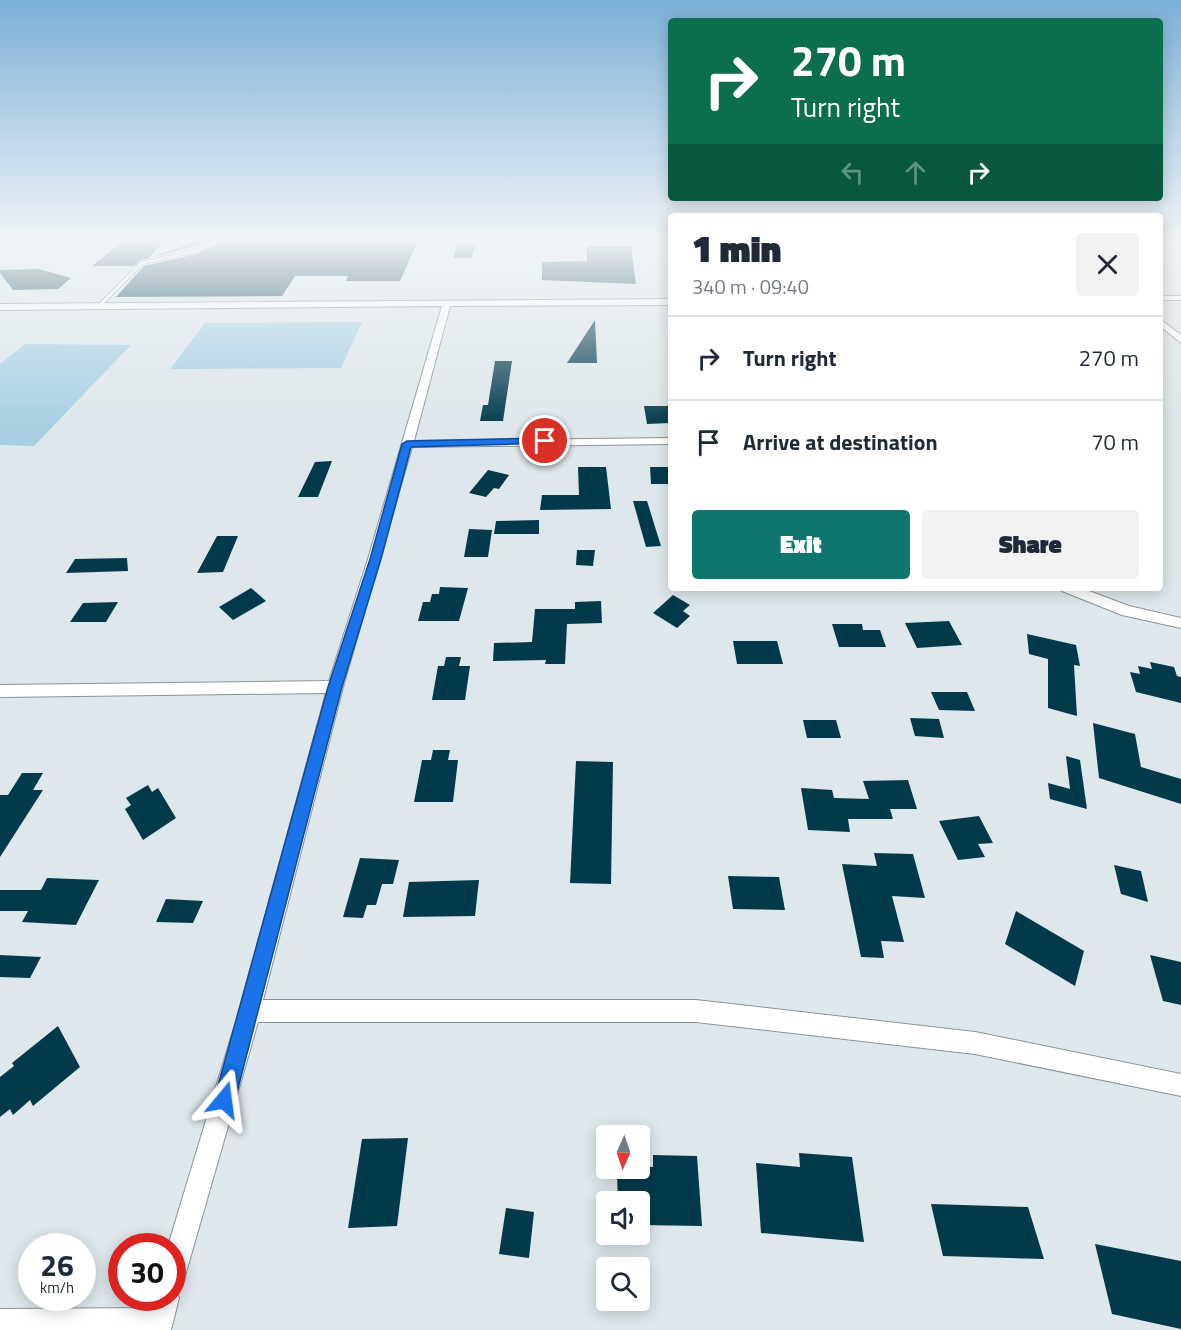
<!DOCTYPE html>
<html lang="en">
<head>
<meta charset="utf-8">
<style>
  :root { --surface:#fff; --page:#f2f2f3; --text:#1f2937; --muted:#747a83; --line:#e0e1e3; --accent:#0f766e }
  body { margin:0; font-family:"Titillium Web",sans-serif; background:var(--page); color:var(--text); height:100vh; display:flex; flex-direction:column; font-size:22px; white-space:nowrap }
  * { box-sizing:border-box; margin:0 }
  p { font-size:20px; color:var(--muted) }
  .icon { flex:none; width:33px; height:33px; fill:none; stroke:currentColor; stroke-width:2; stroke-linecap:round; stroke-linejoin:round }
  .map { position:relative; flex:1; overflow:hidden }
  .side { position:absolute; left:668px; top:213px; width:495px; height:378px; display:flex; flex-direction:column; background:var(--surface); border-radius:6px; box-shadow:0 3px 15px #0003 }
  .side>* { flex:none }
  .hud { position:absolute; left:668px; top:18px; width:495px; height:183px; border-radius:6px; box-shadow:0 3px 15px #0003; background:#0b6e4f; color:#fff; overflow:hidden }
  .needle { width:39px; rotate:183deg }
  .buttons { position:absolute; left:596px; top:1125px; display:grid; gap:12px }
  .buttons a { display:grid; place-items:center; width:54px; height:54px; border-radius:6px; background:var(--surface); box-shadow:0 3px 15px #0003; font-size:30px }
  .speed { position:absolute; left:18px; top:1233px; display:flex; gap:12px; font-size:30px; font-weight:700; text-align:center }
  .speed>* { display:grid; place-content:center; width:78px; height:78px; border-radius:50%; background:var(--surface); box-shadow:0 3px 15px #0003; line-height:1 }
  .speed small { font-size:15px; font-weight:400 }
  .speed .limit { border:9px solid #d22; background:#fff; color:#111 }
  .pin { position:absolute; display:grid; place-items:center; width:51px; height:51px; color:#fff; margin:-26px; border:3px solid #fff; border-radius:50%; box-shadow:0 2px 6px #0007 }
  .me { position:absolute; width:66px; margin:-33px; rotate:16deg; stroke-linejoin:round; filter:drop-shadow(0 0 4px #0008) }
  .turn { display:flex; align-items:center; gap:21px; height:126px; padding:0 24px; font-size:27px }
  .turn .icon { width:78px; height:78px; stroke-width:2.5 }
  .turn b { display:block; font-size:42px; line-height:51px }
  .lanes { display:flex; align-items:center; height:57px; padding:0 24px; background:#0003; justify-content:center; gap:30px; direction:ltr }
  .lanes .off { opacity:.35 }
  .round { display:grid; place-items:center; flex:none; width:63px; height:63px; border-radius:6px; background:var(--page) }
  .summary { display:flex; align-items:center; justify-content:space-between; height:102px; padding:0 24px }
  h1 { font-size:36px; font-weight:800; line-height:45px }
  .primary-button { display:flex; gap:12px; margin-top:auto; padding:12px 24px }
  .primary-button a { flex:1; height:69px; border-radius:6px; background:var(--accent); color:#fff; font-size:24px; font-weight:800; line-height:69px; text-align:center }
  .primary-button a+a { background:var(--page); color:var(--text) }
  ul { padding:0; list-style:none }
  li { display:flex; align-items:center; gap:18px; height:84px; padding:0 24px; border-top:2px solid var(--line) }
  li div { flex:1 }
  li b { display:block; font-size:22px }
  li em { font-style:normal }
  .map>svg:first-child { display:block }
  .green { fill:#a6d0e1 }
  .building { fill:#033a4b }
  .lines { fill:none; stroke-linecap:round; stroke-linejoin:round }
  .lane-casing { stroke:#8b9396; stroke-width:2 }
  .street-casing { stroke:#8b9396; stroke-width:2 }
  .lane { fill:#fff; fill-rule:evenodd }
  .street { fill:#fff; fill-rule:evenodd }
  .route { fill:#1a73e8; stroke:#114b97; stroke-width:1.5 }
</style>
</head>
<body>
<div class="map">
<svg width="1181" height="1330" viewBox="0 0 1181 1330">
  <rect width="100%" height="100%" fill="#dee7eb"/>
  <g class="green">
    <path d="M362 322 341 368 170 369 205 323Z"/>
    <path d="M25 344 131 345 34 446 0 445V364Z"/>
  </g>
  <g class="building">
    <path d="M123 241H164L149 258 141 260 134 266H92Z"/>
    <path d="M199 241H212L154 257 155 256Z"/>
    <path d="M225 241H328L326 243H417L400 281H346L348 276H295L282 296 116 297 144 266 197 254Z"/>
    <path d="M458 244H476L471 258H453Z"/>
    <path d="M587 246H631L636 284 542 280V262L587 261Z"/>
    <path d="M39 269 71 278 58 289 13 290 0 273V270Z"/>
    <path d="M595 320 597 363H567Z"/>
    <path d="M495 361H512L503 421H480L483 405H488Z"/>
    <path d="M644 406H670V423L647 424Z"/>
    <path d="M332 461 318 497H298L315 462Z"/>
    <path d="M578 467H606L611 509 540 510 542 495H579Z"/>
    <path d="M650 467H670V484H651Z"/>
    <path d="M488 470 509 475 499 489 494 488 486 497 469 493Z"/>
    <path d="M633 501H647L661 546 646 547Z"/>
    <path d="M539 520V534H494L496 521Z"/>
    <path d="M469 529 492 530 488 557H464Z"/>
    <path d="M217 536H238L223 572 197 573Z"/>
    <path d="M577 550H595L593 566 576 565Z"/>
    <path d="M127 558 128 571 66 573 75 559Z"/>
    <path d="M440 587 468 588 459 621H418L423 602H430L432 594H439Z"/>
    <path d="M251 588 266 601 233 620 219 607Z"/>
    <path d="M673 595 690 605 683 611 690 616 677 628 653 613Z"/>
    <path d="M601 601 602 623 567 624 565 664H545L546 660 493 661 494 643 532 642 535 609H575V602Z"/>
    <path d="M118 602 106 622H70L83 603Z"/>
    <path d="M949 621 962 645 917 648 905 623Z"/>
    <path d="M832 624H862L863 630H880L886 647H839Z"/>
    <path d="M1027 634 1076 645 1080 666 1074 665 1077 716 1048 708V659L1029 654Z"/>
    <path d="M733 641H777L783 664H737Z"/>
    <path d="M446 657H461L459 666H470L465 700H432L438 666H444Z"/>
    <path d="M1150 662 1174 667 1177 676 1181 677V703L1136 692 1130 672 1140 674 1138 666 1152 669Z"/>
    <path d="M931 692H967L975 711 939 710Z"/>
    <path d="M910 718 939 719 944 738 915 736Z"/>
    <path d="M803 720H836L841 738H807Z"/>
    <path d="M1093 723 1135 734 1141 767 1181 779V804L1099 778Z"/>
    <path d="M433 750H450L448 760H458L453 802H414L422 760H431Z"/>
    <path d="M1066 756 1080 760 1087 809 1050 799 1048 783 1070 789Z"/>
    <path d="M576 761 613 762 611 884 570 883Z"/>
    <path d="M22 773H43L33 790H43L0 857V795H8Z"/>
    <path d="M908 780 917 809H890L893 819H848L850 832 808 830 801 788 832 790 834 798 869 799 863 781Z"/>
    <path d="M148 785 152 792 158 788 176 818 143 840 125 809 131 805 126 798Z"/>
    <path d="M979 816 993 843 978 844 985 857 958 860 939 821Z"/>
    <path d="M874 853 913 854 925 898 892 896 904 942 881 941 884 958 861 957 842 864 877 866Z"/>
    <path d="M360 858 399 860 393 884H382L376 905H367L363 918 343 917Z"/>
    <path d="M1114 865 1141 871 1148 902 1121 894Z"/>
    <path d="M728 876 779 877 785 910 733 909Z"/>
    <path d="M47 878 99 880 76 925 22 922 28 911H0V890H41Z"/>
    <path d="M479 880 475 916 403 917 409 882Z"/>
    <path d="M166 899 203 901 193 923 156 922Z"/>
    <path d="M1016 911 1084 951 1075 986 1005 944Z"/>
    <path d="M0 955 41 957 30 978 0 977Z"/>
    <path d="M1150 955 1181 962V1005L1163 1001Z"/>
    <path d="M58 1026 80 1067 33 1106 30 1100 13 1115 10 1109 0 1117V1077L14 1066 12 1063Z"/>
    <path d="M408 1138 397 1226 348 1228 362 1139Z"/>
    <path d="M799 1153 852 1157 864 1242 761 1233 756 1163 800 1167Z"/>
    <path d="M653 1155 697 1156 702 1226 639 1225V1202H618L617 1175 639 1176V1166L653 1167Z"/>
    <path d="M931 1204 1028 1207 1044 1259 943 1256Z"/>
    <path d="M506 1208 534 1212 529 1258 499 1254Z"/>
    <path d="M1095 1244 1181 1261V1329L1112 1314Z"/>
  </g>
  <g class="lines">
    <defs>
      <g id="lane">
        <path d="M9 241H18L0 244V242Z"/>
        <path d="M218 241H223L196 252 143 264 100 307 97 306 141 262 194 250Z"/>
      </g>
      <g id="street">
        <rect x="1160" y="296" width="21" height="4"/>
        <path d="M670 299V305L450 306 414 441 670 438V444L412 447 343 687 263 1000H696L975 1032 1181 1074V1096L975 1054 696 1022H258L185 1276 181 1285 174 1288 179 1298 171 1330H0V1309L150 1308 153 1298H172V1246H168L239 1011 326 693 0 697V685L329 681 368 559 442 306 0 310V304Z"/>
        <path d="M1160 319 1181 335V343L1160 326Z"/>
        <path d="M1060 588H1081L1129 606 1181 618V628L1122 615 1062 591Z"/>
      </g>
    </defs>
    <use href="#lane" class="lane-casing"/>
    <use href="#street" class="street-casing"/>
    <use href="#lane" class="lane"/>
    <use href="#street" class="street"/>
  </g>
  <linearGradient id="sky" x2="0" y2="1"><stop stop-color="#7bb0d7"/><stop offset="0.56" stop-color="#f0f4f6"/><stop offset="1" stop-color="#f0f4f6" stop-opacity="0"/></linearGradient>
  <rect width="1181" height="427" fill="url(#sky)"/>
  <path class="route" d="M545 438 549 439V443L411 447 381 559 342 687 235 1100 231 1107 224 1110 217 1107 214 1100 328 687 370 559 402 444 407 441Z"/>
</svg>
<div class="buttons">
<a><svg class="needle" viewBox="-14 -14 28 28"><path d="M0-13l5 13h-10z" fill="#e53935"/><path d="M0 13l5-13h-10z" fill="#747a83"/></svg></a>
<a><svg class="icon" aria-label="sound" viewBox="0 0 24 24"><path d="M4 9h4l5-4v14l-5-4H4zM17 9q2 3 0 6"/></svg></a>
<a><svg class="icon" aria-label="search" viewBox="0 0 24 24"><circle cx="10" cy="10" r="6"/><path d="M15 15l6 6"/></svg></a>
</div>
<div class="speed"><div>26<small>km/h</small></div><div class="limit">30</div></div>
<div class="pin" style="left:545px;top:441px;background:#d93025"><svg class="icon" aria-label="arrive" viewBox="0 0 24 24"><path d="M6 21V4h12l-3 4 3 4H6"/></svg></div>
<svg class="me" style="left:224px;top:1100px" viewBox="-20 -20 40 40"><path d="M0-17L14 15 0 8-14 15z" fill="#1a73e8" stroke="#fff" stroke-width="4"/></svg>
<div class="hud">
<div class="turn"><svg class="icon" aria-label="right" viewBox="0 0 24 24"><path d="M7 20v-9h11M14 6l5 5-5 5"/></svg><div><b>270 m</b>Turn right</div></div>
<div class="lanes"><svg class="icon off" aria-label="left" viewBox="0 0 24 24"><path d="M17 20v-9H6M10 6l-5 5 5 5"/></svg><svg class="icon off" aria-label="ahead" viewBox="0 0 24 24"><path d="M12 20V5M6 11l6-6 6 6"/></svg><svg class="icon" aria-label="right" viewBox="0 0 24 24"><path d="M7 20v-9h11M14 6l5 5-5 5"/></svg></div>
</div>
<section class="side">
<div class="summary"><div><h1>1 min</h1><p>340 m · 09:40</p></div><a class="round"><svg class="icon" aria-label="close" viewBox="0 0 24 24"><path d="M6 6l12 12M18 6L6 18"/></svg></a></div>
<ul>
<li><svg class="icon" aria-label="right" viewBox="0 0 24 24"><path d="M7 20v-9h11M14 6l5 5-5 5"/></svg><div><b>Turn right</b></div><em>270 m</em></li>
<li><svg class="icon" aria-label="arrive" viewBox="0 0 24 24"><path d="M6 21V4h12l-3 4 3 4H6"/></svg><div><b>Arrive at destination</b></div><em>70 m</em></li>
</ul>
<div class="primary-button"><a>Exit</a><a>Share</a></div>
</section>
</div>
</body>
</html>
